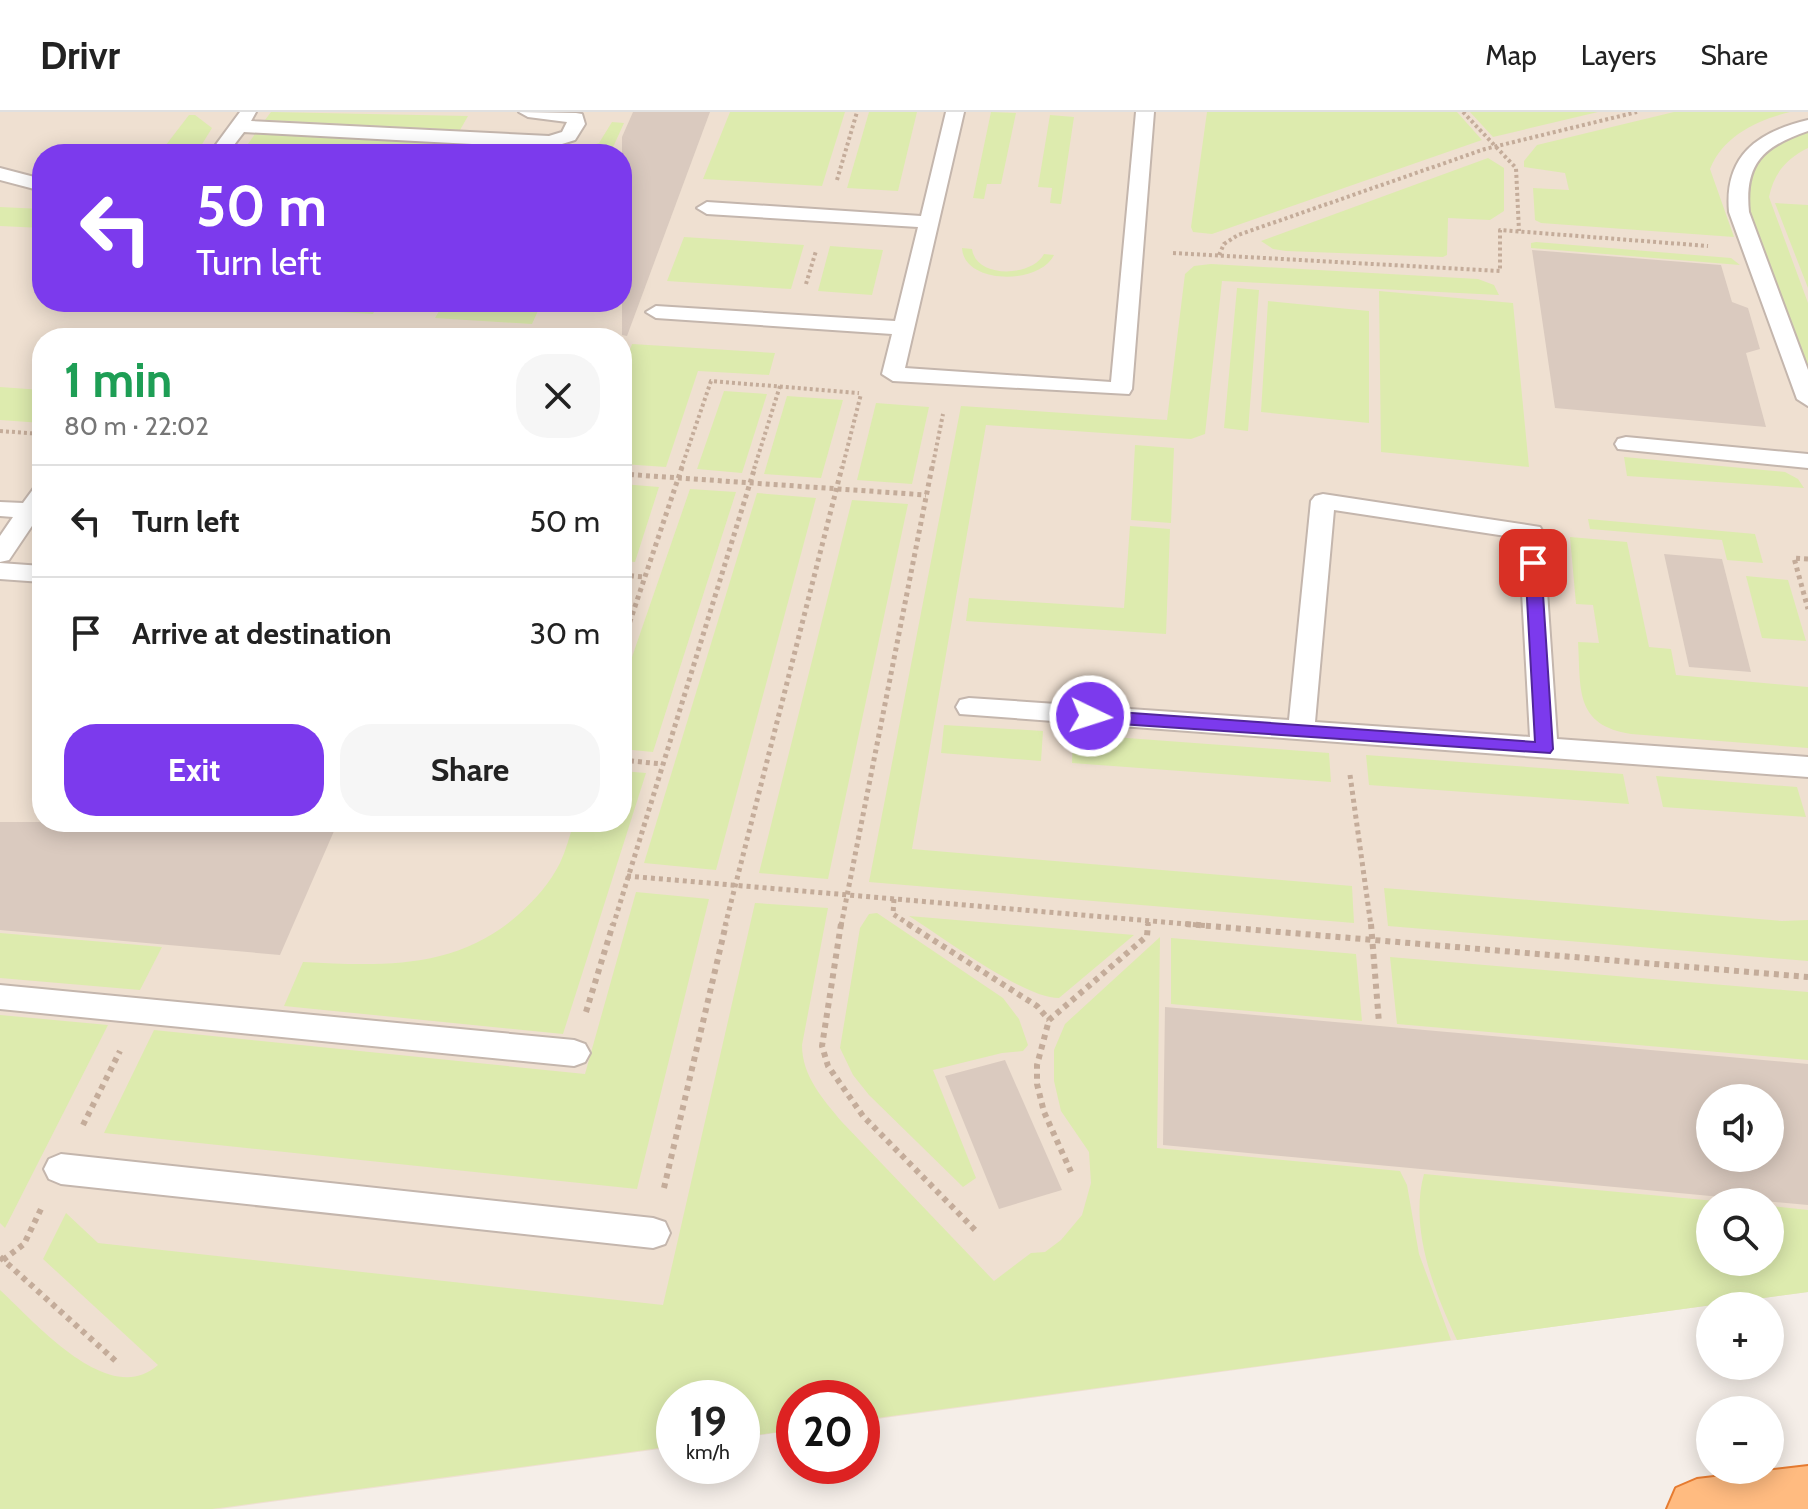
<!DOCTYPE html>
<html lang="en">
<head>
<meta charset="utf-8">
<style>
  :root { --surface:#fff; --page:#f6f6f6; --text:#222; --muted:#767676; --line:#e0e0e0; --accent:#7c3aed }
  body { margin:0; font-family:Cabin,sans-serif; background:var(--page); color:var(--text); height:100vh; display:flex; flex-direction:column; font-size:30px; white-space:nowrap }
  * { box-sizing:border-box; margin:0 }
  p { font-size:26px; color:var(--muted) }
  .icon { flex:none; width:44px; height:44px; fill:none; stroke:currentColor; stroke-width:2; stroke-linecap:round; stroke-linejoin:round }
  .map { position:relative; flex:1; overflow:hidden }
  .side { position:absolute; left:32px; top:216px; width:600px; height:504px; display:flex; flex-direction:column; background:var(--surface); border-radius:32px; box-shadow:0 4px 20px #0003 }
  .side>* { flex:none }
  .guide { position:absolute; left:32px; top:32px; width:600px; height:168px; border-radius:32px; box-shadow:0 4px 20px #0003; background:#7c3aed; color:#fff; overflow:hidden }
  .fabs { position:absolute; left:1696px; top:972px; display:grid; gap:16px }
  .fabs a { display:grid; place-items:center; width:88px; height:88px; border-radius:50%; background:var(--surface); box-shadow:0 4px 20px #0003; font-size:40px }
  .speed { position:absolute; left:656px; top:1268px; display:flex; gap:16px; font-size:40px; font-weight:700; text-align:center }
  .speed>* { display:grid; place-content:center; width:104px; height:104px; border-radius:50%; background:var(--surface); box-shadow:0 4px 20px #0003; line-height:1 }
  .speed small { font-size:20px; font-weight:400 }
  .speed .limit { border:12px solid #d22; background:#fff; color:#111 }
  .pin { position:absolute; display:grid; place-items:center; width:68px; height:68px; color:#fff; margin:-34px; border-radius:16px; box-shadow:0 4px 12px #0006 }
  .me { position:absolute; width:88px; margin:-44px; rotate:94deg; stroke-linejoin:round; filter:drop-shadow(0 0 6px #0008) }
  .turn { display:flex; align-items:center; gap:28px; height:168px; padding:0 32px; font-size:36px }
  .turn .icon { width:104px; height:104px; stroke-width:2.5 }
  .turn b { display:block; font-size:56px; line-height:68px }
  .round { display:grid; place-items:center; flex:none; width:84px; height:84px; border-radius:32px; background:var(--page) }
  .summary { display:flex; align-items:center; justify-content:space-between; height:136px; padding:0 32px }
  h1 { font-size:48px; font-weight:700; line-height:60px; color:#1e9e55 }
  .button { display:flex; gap:16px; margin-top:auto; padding:16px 32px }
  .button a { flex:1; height:92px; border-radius:32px; background:var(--accent); color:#fff; font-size:32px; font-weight:700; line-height:92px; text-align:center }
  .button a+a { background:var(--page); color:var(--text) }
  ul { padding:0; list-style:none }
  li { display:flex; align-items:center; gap:24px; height:112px; padding:0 32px; border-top:2px solid var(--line) }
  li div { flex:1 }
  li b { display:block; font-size:30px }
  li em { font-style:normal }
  header { display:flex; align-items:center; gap:48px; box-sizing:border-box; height:112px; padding:0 40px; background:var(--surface); border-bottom:2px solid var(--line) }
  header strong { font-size:38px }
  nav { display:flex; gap:44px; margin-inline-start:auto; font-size:28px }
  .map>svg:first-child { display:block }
  .education { fill:#efe0d1; fill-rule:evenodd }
  .green { fill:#ddebae }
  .building { fill:#dacabf; fill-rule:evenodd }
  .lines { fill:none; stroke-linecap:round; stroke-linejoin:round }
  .service-casing { stroke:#c4b6ad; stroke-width:4 }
  .trunk-casing { stroke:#e67b30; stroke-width:4 }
  .path-far2 { stroke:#c4ac9a; stroke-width:4; stroke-dasharray:3 3; stroke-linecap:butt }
  .path-far1 { stroke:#c4ac9a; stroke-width:5; stroke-dasharray:4 4; stroke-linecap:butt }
  .path { stroke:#c4ac9a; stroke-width:6; stroke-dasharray:5 5; stroke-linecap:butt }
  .service { fill:#fff; fill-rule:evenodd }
  .trunk { fill:#ffbb80; fill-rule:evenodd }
  .route { fill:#7c3aed; stroke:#51269a; stroke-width:2 }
</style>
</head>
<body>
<header>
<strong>Drivr</strong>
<nav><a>Map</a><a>Layers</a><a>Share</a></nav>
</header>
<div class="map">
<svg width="1808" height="1397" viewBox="0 0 1808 1397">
  <rect width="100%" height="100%" fill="#f5eee8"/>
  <path class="education" d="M0 0H1808V1180L862 1309V1286H794V1318L742 1326V1286H674V1335L220 1397H0ZM42 42H622V190H42ZM42 226H622V710H42ZM1710 986H1770V1046H1710ZM1710 1090H1770V1150H1710Z"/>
  <g class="green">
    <path d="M271 0 468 4 460 18 265 8Z"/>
    <path d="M730 0H845L822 74 703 67Z"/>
    <path d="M869 0H917L898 79 847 76Z"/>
    <path d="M991 0 1016 1 1001 72H987L984 87 973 86Z"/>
    <path d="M1207 0H1457L1482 28 1212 122 1193 120 1191 115Z"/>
    <path d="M1470 0H1598L1493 25Z"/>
    <path d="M1674 0H1790C1757 8 1723 24 1710 57L1734 125 1541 111 1535 108 1533 76 1569 78 1565 61 1524 55V49L1537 33Z"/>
    <path d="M189 3H195L212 16 196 42H159Z"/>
    <path d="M1050 3 1074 5 1061 92 1050 91 1052 76 1038 75Z"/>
    <path d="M612 10 624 11 610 42H241L255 22 576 39 599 31Z"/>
    <path d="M1808 19V36C1786 47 1774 61 1769 85L1808 191V257L1750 101C1740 54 1766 33 1808 19Z"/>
    <path d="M1488 46 1504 56V99L1490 108 1448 106 1447 143 1443 145 1286 139 1273 137 1261 129Z"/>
    <path d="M1775 91 1808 93V176Z"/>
    <path d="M0 95 42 97V116L0 114Z"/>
    <path d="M684 125 804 133 791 177 667 169Z"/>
    <path d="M1536 130 1731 146 1740 153 1531 136V131Z"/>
    <path d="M830 134 883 138 872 183 818 179Z"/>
    <path d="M962 136 972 137C976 167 1032 165 1044 142L1054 143C1040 173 964 173 962 136Z"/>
    <path d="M1211 152 1478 167 1494 173 1499 183 1222 169 1205 322 1191 327 986 313 912 737 1352 774 1354 811 869 770 961 294 1167 308 1185 162 1194 154Z"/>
    <path d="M1237 176 1259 178 1248 319 1224 316Z"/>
    <path d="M1379 179 1513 191 1529 355 1381 340Z"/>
    <path d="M1268 189 1369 199V311L1261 300Z"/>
    <path d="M164 190H379L373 202Z"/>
    <path d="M500 190H542L532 212 435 206 442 194 496 197Z"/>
    <path d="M632 232 775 241 769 263 698 259 666 355 622 352V259Z"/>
    <path d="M0 275 42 278V311L0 308Z"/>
    <path d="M724 279 767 282 742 361 697 357Z"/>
    <path d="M787 284 843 288 821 366 764 362Z"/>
    <path d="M876 291 929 295 912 372 857 368Z"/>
    <path d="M1135 333 1174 336 1171 411 1131 408Z"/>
    <path d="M1624 345 1785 360 1798 367 1804 376 1627 364Z"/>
    <path d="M622 372 659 375 635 450 622 449Z"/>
    <path d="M690 377 736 380 653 640 622 637V574Z"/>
    <path d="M757 381 816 386 716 758 644 751Z"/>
    <path d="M852 388 908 392 828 767 759 761Z"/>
    <path d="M1588 407 1755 422 1763 451 1727 448 1722 428 1590 417Z"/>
    <path d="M1130 414 1170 417 1166 522 966 509 969 486 1124 496Z"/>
    <path d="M1570 425 1627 430 1649 535 1671 537 1676 563 1808 575V636L1631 622C1574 613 1581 577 1578 530L1599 531 1593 493 1576 492Z"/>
    <path d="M1746 464 1788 468 1806 529 1762 526Z"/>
    <path d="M944 613 1043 619 1041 649 941 641Z"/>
    <path d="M1073 622 1329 641 1331 670 1072 651Z"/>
    <path d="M1366 643 1623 662 1629 692 1369 673Z"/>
    <path d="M622 659 646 661 563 922 284 894 303 850C381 854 456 858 518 803 535 788 550 771 560 751 566 738 570 723 574 710H622Z"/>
    <path d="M1656 664 1797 675 1806 705 1663 695Z"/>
    <path d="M1384 776 1782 809 1808 808V849L1388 814Z"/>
    <path d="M636 780 709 787 637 1077 104 1021 154 918 585 962Z"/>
    <path d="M755 791 828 796 802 933C802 964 823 987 842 1010L994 1169 1031 1141 1045 1140 1061 1128 1082 1103 1091 1071 1089 1040 1061 999 1054 969V938L1065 912 1160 825 1157 1036 1400 1059 1407 1073 1419 1142 1451 1228 862 1308V1286H794V1318L742 1325V1286H674V1334L212 1397H0V1178C35 1210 109 1297 158 1253L43 1147 66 1101 98 1131 663 1193Z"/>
    <path d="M877 801 1003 886 1019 907 1028 933 1023 939 1002 941 933 958 976 1066 963 1075 869 983 853 963 840 936 860 816 869 802Z"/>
    <path d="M909 804 1134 823 1059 886C1023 886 943 825 909 804Z"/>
    <path d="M0 821 162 835 140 878 0 866Z"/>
    <path d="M1171 826 1356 842 1362 909 1171 892Z"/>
    <path d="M1390 845 1808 880V948L1397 912Z"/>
    <path d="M0 903 108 913 5 1116 0 1111Z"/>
    <path d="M1424 1062 1726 1090H1710V1150H1770V1094L1808 1098V1180L1457 1228C1434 1179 1409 1116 1424 1062Z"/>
  </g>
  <g class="building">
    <path d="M633 0H710L627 224 622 223V25Z"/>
    <path d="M1532 138 1721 153 1732 190 1748 196 1760 237 1746 241 1766 315 1555 296Z"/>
    <path d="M1664 442 1722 447 1751 560 1689 555Z"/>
    <path d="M0 710H338L280 843 0 818Z"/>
    <path d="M1165 895 1808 952V1093L1163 1033ZM1710 986H1770V1046H1710Z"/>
    <path d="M1005 948 1062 1078 999 1097 945 964Z"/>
  </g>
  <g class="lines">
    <defs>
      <g id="service">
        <path d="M240 0H256L251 9 549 24 562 20 567 10 528 5 519 0 576 1 582 2 585 12 575 28 549 36 244 20 227 42H209Z"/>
        <path d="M946 0H964L905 256 1111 270 1136 0H1154L1132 277 1129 282 893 269 882 262 892 222 656 206 646 200 656 194 895 209 918 115 707 102 697 96 707 90 921 104Z"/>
        <path d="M1808 8V19C1764 34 1744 51 1749 100L1808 258V294L1797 287 1729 100C1724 44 1757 20 1808 8Z"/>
        <path d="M0 56 42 67V79L0 68Z"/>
        <path d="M1626 325 1808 342V356L1618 337 1615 332 1618 327Z"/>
        <path d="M42 374V399L9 448 0 450V424L13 405 0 404V390L23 391 34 376Z"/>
        <path d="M1323 382 1540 415 1543 420 1557 627 1808 645V665L960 602 956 595 960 588 969 586 1289 608 1311 389 1315 384ZM1334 398 1519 426 1530 625 1315 610Z"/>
        <path d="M0 451 42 454V470L0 467Z"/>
        <path d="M0 873 574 928 585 932 590 941 585 950 574 954 0 897Z"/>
        <path d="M61 1042 653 1106 665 1110 670 1121 665 1132 653 1136 61 1072 49 1067 44 1057 49 1047Z"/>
      </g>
      <path id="trunk" d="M1808 1354V1397H1667L1676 1376 1697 1367Z"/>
    </defs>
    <use href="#service" class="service-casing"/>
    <use href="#trunk" class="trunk-casing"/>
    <g class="path-far2">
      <path d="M1463 0 1516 56 1519 119"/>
      <path d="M837 68 857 0"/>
      <path d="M1173 141 1500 159V118L1708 134"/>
      <path d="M1219 143 1224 132 1238 123 1485 37 1637 0"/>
      <path d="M806 172 816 139"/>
      <path d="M0 319 42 322"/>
      <path d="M681 357 711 269 859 281"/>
      <path d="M754 357 780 274"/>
      <path d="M842 357 861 282"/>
      <path d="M932 357 943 302"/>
    </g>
    <g class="path-far1">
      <path d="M622 362 926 383"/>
      <path d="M1808 447 1794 446 1808 497"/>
      <path d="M622 463 645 465"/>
      <path d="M622 533 682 355"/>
      <path d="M622 648 662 652"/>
      <path d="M1350 663 1371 814"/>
      <path d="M627 764 1210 814"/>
      <path d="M894 787 893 802 912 814"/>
      <path d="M613 814 755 355"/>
      <path d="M725 814 842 355"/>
      <path d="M841 814 932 355"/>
      <path d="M1148 814V808"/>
    </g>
    <g class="path">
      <path d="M841 812 822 934 828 954 863 1004 978 1121"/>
      <path d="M908 812 1037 894 1049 908"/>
      <path d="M1186 812 1808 865"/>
      <path d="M1371 812 1379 911"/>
      <path d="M586 900 613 812"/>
      <path d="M83 1013 120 939"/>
      <path d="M1071 1060 1044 1000 1037 972V953L1049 908 1147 824 1148 812"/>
      <path d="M664 1076 726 812"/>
      <path d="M0 1145 119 1252"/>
      <path d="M3 1148 24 1132 41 1097"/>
    </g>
    <use href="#service" class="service"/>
    <use href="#trunk" class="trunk"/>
  </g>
  <path class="route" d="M1533 446 1541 451 1553 637 1550 641 1090 610 1081 604 1090 598 1535 630 1525 451Z"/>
</svg>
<div class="fabs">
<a><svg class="icon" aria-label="sound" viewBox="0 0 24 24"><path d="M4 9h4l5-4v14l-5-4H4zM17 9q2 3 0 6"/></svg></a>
<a><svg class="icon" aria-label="search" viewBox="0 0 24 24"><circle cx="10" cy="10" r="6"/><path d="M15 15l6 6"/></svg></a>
<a>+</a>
<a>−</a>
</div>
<div class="speed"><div>19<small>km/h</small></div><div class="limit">20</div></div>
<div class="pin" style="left:1533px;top:451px;background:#d93025"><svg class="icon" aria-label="arrive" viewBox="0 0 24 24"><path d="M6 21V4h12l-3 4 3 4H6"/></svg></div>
<svg class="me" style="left:1090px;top:604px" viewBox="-20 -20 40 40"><circle r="17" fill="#7c3aed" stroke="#fff" stroke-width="3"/><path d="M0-11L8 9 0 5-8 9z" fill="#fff"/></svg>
<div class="guide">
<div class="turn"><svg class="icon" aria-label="left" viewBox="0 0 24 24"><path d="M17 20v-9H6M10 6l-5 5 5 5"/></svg><div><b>50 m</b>Turn left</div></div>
</div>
<section class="side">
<div class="summary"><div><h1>1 min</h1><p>80 m · 22:02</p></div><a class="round"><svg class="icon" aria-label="close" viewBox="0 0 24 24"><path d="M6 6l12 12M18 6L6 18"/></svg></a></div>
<ul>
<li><svg class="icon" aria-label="left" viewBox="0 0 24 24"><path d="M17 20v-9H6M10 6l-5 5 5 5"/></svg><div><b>Turn left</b></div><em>50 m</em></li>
<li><svg class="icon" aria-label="arrive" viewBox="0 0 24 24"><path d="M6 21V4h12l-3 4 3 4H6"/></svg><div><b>Arrive at destination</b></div><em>30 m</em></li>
</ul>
<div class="button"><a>Exit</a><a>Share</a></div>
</section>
</div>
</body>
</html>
